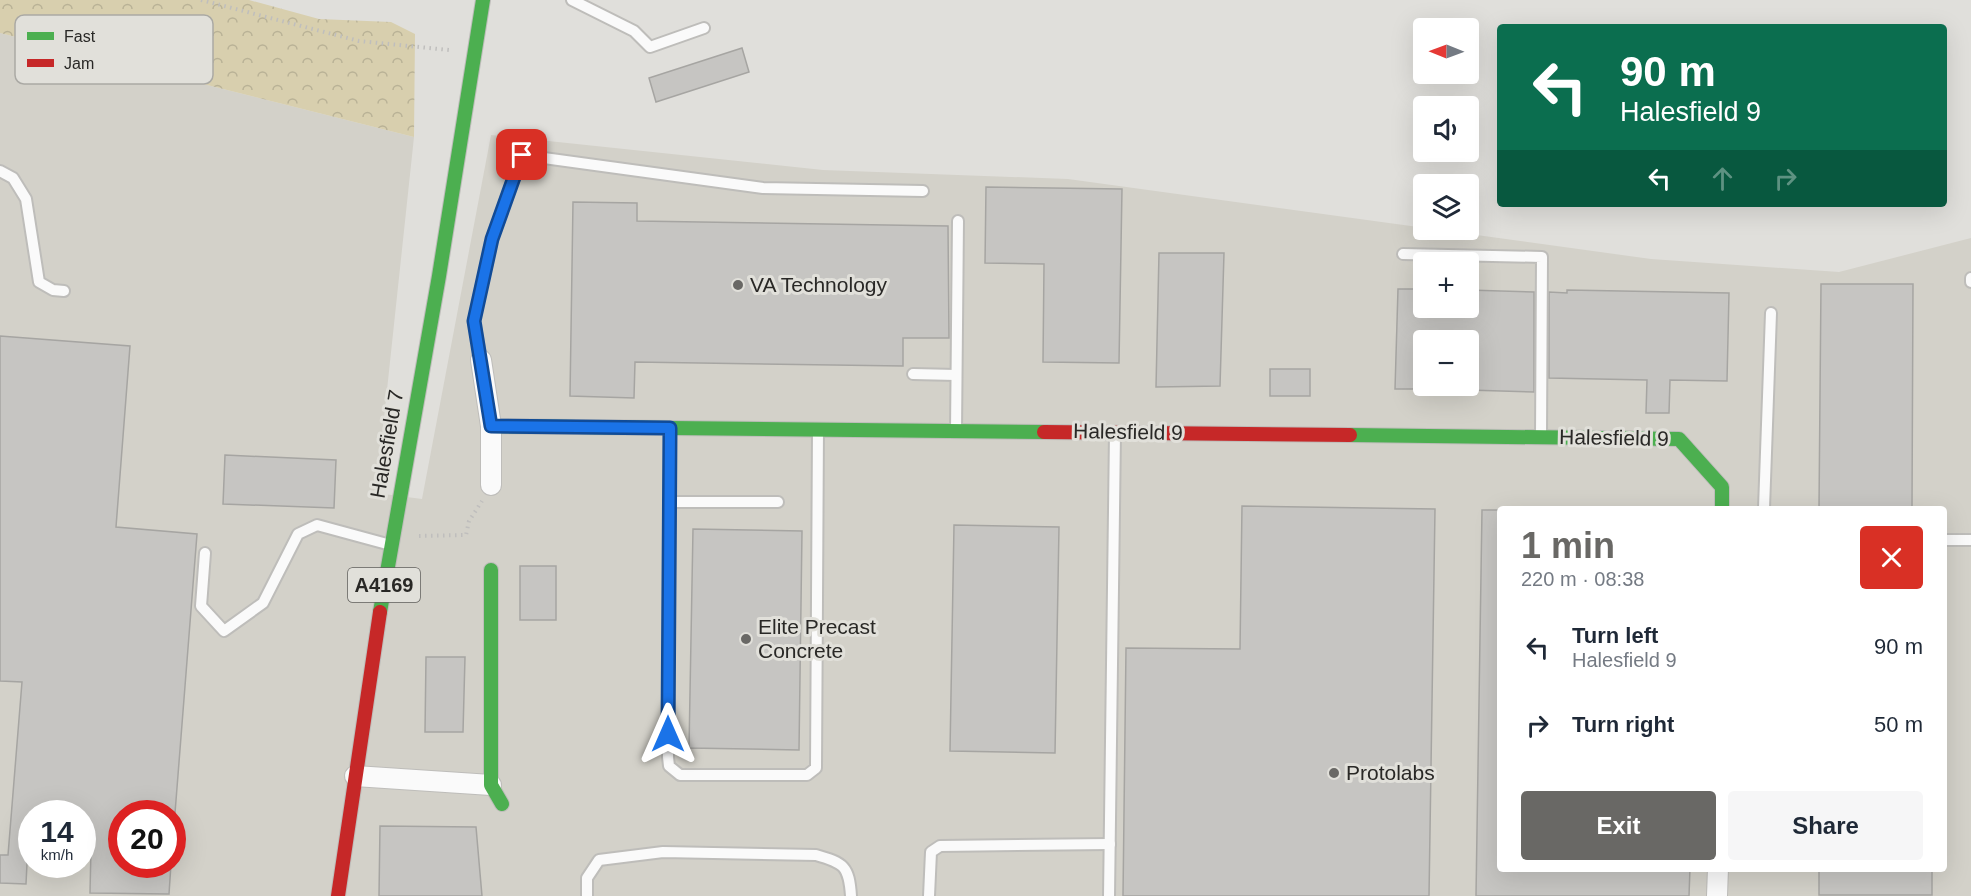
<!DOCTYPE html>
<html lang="en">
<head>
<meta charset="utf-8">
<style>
  :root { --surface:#fff; --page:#f6f6f7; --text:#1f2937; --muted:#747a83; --accent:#696865 }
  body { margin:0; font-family:Arial,sans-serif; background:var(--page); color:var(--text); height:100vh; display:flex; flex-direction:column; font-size:22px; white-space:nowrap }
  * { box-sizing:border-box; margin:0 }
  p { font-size:20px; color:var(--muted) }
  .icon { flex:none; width:33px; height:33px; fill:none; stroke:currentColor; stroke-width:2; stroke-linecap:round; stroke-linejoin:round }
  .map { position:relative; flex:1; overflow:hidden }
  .sheet { position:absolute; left:1497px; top:506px; width:450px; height:366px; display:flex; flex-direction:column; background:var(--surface); border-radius:6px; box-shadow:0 6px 24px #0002 }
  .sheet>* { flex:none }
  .banner { position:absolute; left:1497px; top:24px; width:450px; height:183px; border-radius:6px; box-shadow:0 6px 24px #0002; background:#0b6e4f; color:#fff; overflow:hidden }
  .needle { width:39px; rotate:271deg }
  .fabs { position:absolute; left:1413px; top:18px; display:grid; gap:12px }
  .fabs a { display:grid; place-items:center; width:66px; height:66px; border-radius:6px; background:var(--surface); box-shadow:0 6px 24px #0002; font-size:30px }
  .speed { position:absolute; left:18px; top:800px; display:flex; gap:12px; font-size:30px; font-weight:700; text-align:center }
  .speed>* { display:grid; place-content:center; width:78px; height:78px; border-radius:50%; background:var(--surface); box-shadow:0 6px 24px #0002; line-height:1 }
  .speed small { font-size:15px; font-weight:400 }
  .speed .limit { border:9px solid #d22; background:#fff; color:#111 }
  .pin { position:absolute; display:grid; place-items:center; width:51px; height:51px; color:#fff; margin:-26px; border-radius:12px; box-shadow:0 3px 9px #0006 }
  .me { position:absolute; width:66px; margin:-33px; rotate:0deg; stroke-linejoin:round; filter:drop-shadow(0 0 4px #0008) }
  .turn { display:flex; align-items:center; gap:21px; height:126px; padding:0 24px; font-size:27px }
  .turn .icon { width:78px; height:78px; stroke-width:2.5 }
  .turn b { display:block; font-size:42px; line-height:51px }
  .lanes { display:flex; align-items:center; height:57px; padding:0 24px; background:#0003; justify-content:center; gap:30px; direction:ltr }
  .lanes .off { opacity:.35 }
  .round { display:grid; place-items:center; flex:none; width:63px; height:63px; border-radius:6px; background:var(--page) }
  .summary { display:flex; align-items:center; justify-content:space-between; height:102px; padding:0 24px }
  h1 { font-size:36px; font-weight:800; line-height:45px; color:var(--accent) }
  .primary-button { display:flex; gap:12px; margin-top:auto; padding:12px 24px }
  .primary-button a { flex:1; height:69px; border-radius:6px; background:var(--accent); color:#fff; font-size:24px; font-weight:800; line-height:69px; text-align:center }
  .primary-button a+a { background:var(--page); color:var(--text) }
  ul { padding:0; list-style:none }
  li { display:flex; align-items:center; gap:18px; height:78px; padding:0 24px }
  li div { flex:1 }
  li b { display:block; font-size:22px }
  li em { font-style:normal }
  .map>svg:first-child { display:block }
  .built { fill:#d3d1c9; fill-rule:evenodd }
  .forest { fill:url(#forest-crowns) }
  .building { fill:#c6c5c2; stroke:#a6a5a2; stroke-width:1.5 }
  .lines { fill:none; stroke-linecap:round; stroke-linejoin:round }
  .lane-casing { stroke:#bebdba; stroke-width:14 }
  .street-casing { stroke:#bebdba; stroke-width:22 }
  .fast-casing { stroke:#bebdba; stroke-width:16 }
  .jam-casing { stroke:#bebdba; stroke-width:16 }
  .path { stroke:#bfbebd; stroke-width:4; stroke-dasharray:1.5 4.5; stroke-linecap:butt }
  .lane { stroke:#fafafa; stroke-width:10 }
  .street { stroke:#fafafa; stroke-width:20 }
  .fast { stroke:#4caf50; stroke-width:14 }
  .jam { stroke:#c62828; stroke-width:14 }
  .route-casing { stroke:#114b97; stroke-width:15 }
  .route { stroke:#1a73e8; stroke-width:10 }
  .poi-dot { fill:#696865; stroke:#e1e0da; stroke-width:2 }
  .labels { text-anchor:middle; stroke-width:6; stroke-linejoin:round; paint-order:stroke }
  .shield { fill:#e1e0da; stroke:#605f5c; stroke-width:1.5 }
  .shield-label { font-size:20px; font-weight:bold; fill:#292826 }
  .poi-label { font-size:21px; fill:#292826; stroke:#e1e0da; text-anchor:start }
  .street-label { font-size:21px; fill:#292826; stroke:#e1e0da }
  .key { fill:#e1e0da; stroke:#aaa9a4; stroke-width:1.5 }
  .key-label { font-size:16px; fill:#292826 }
</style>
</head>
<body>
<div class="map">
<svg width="1971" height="896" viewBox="0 0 1971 896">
  <defs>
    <pattern id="forest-crowns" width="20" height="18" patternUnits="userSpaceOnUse" patternTransform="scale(1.5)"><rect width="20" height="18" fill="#d8cfae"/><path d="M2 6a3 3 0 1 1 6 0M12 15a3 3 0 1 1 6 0" fill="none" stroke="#b9b296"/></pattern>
  </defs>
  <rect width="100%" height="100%" fill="#e0dfdb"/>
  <path class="built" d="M0 33 414 137 376 493 422 499 491 135 823 170 1068 179 1651 259 1839 272 1971 238V896H0ZM1424 262H1468V308H1424ZM1424 340H1468V386H1424ZM1500 508H1944V868H1500ZM32 813H82V864H32ZM122 813H172V864H122Z"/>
  <path class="forest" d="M0 0H249L319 19 391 22 415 34 414 137 0 33Z"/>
  <g class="building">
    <path d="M742 48 749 72 656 102 649 78Z"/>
    <path d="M986 187 1122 189 1119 363 1043 362 1044 264 985 263Z"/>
    <path d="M573 202 637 203V221L948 226 949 338H903V366L635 362 634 398 570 396Z"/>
    <path d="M1159 253H1224L1220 386 1156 387Z"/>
    <path d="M1821 284H1913L1912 508H1819Z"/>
    <path d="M1398 289H1424V308H1468V290L1534 292V392L1468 390V340H1424V389H1395Z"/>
    <path d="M1567 290 1729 293 1727 381 1670 380 1669 413H1646L1647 380 1549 378V292L1567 293Z"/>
    <path d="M0 336 130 346 116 527 197 534 175 813H122V864H171L169 894 90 893 91 848H82V813H32V844L28 843 26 884 0 883V855H8L22 682 0 681Z"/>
    <rect x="1270" y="369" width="40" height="27"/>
    <path d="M225 455 336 460 334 508 223 504Z"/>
    <path d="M1242 506 1435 509 1429 896H1123L1126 648 1240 649Z"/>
    <path d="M1482 510H1500V868H1690L1689 896H1476Z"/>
    <path d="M954 525 1059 527 1055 753 950 751Z"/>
    <path d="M693 529 802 531 799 750 689 748Z"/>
    <rect x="520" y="566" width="36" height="54"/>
    <path d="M426 657H465L463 732H425Z"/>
    <path d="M380 826 476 827 482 896H379Z"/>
    <rect x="1819" y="868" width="113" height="27"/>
  </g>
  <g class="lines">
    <defs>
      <g id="lane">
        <path d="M572 0 634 31 650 47 704 28"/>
        <path d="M0 171 13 178 26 199 39 282 53 290 64 291"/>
        <path d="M1403 254 1542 257 1541 436"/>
        <path d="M1971 278V282"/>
        <path d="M481 360 474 321 492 239 522 155 763 188 923 191"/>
        <path d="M913 374 956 375"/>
        <path d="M670 428 668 757 669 766 680 775H807L816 768 818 429"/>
        <path d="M956 431 958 221"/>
        <path d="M670 502H778"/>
        <path d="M1764 508 1771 313"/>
        <path d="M1944 540H1971"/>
        <path d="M205 553 201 606 224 631 263 603 298 534 317 525 387 544"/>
        <path d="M587 896V878L599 860 663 852 816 855C844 863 849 866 851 896"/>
        <path d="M929 896 931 852 940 846 1110 844"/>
        <path d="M1109 896 1115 433"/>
      </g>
      <g id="street">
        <path d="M481 360 491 426V485"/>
        <path d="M355 776 491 785"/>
        <path d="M1717 896 1718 868"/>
      </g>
      <g id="fast">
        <path d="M491 426 1044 432"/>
        <path d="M1350 435 1679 439 1722 487V508"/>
        <path d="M491 570V785L502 804"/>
        <path d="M380 612 439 276 483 0"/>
      </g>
      <g id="jam">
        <path d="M1044 432 1350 435"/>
        <path d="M338 896 380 612"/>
      </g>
    </defs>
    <use href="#lane" class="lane-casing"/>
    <use href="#street" class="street-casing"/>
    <use href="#fast" class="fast-casing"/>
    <use href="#jam" class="jam-casing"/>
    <g class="path">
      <path d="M201 0 359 41 449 50"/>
      <path d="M419 536 466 535 469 521 482 501"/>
    </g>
    <use href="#lane" class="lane"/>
    <use href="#street" class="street"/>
    <use href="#fast" class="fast"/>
    <use href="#jam" class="jam"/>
  </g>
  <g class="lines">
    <defs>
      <path id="route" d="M522 155 492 239 474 321 491 426 670 428 668 734"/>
    </defs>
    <use href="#route" class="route-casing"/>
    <use href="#route" class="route"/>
  </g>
  <g class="poi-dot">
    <circle cx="738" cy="285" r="6"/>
    <circle cx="746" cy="639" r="6"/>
    <circle cx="1334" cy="773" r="6"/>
  </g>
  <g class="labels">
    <rect class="shield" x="348" y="568" width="72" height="34" rx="4.5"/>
    <g class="shield-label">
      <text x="384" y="592">A4169</text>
    </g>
    <g class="poi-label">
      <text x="750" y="292">VA Technology</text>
      <text x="758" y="634">Elite Precast<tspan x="758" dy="24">Concrete</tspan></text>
      <text x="1346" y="780">Protolabs</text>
    </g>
    <g class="street-label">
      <text transform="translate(1128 432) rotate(1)" y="7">Halesfield 9</text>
      <text transform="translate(1614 438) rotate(1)" y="7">Halesfield 9</text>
      <text transform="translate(387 444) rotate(-80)" y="7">Halesfield 7</text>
    </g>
  </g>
  <rect x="15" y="15" width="198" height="69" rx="9" class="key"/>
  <rect x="27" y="32" width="27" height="8" fill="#4caf50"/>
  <rect x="27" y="59" width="27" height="8" fill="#c62828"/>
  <g class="key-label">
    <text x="64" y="42">Fast</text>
    <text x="64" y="69">Jam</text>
  </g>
</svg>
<div class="fabs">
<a><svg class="needle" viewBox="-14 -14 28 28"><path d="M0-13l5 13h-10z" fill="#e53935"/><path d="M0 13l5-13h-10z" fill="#747a83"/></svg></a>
<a><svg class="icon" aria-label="sound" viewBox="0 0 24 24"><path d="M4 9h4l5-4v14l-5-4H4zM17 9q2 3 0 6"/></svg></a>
<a><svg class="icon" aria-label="layers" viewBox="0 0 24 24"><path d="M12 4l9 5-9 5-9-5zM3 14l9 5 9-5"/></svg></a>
<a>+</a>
<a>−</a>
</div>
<div class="speed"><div>14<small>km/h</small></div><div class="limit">20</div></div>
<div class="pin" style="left:522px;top:155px;background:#d93025"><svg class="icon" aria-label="arrive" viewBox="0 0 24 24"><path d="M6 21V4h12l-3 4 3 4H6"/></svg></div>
<svg class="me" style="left:668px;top:734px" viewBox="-20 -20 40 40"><path d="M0-17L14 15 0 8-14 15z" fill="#1a73e8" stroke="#fff" stroke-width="4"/></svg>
<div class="banner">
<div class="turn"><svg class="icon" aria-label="left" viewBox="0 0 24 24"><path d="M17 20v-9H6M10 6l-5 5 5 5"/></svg><div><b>90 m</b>Halesfield 9</div></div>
<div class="lanes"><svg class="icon" aria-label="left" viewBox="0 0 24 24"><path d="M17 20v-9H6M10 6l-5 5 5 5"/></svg><svg class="icon off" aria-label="ahead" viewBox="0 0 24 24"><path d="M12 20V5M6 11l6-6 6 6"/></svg><svg class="icon off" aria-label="right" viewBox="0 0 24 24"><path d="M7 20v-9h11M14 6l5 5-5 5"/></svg></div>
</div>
<section class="sheet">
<div class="summary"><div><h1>1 min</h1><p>220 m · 08:38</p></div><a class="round" style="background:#d93025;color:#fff"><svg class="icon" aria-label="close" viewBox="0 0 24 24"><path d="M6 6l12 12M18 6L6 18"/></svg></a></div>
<ul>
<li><svg class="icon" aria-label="left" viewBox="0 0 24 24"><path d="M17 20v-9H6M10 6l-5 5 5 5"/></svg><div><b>Turn left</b><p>Halesfield 9</p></div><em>90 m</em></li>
<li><svg class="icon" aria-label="right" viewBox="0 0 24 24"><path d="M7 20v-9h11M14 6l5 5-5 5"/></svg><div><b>Turn right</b></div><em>50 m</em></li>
</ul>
<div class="primary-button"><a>Exit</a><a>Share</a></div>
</section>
</div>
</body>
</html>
